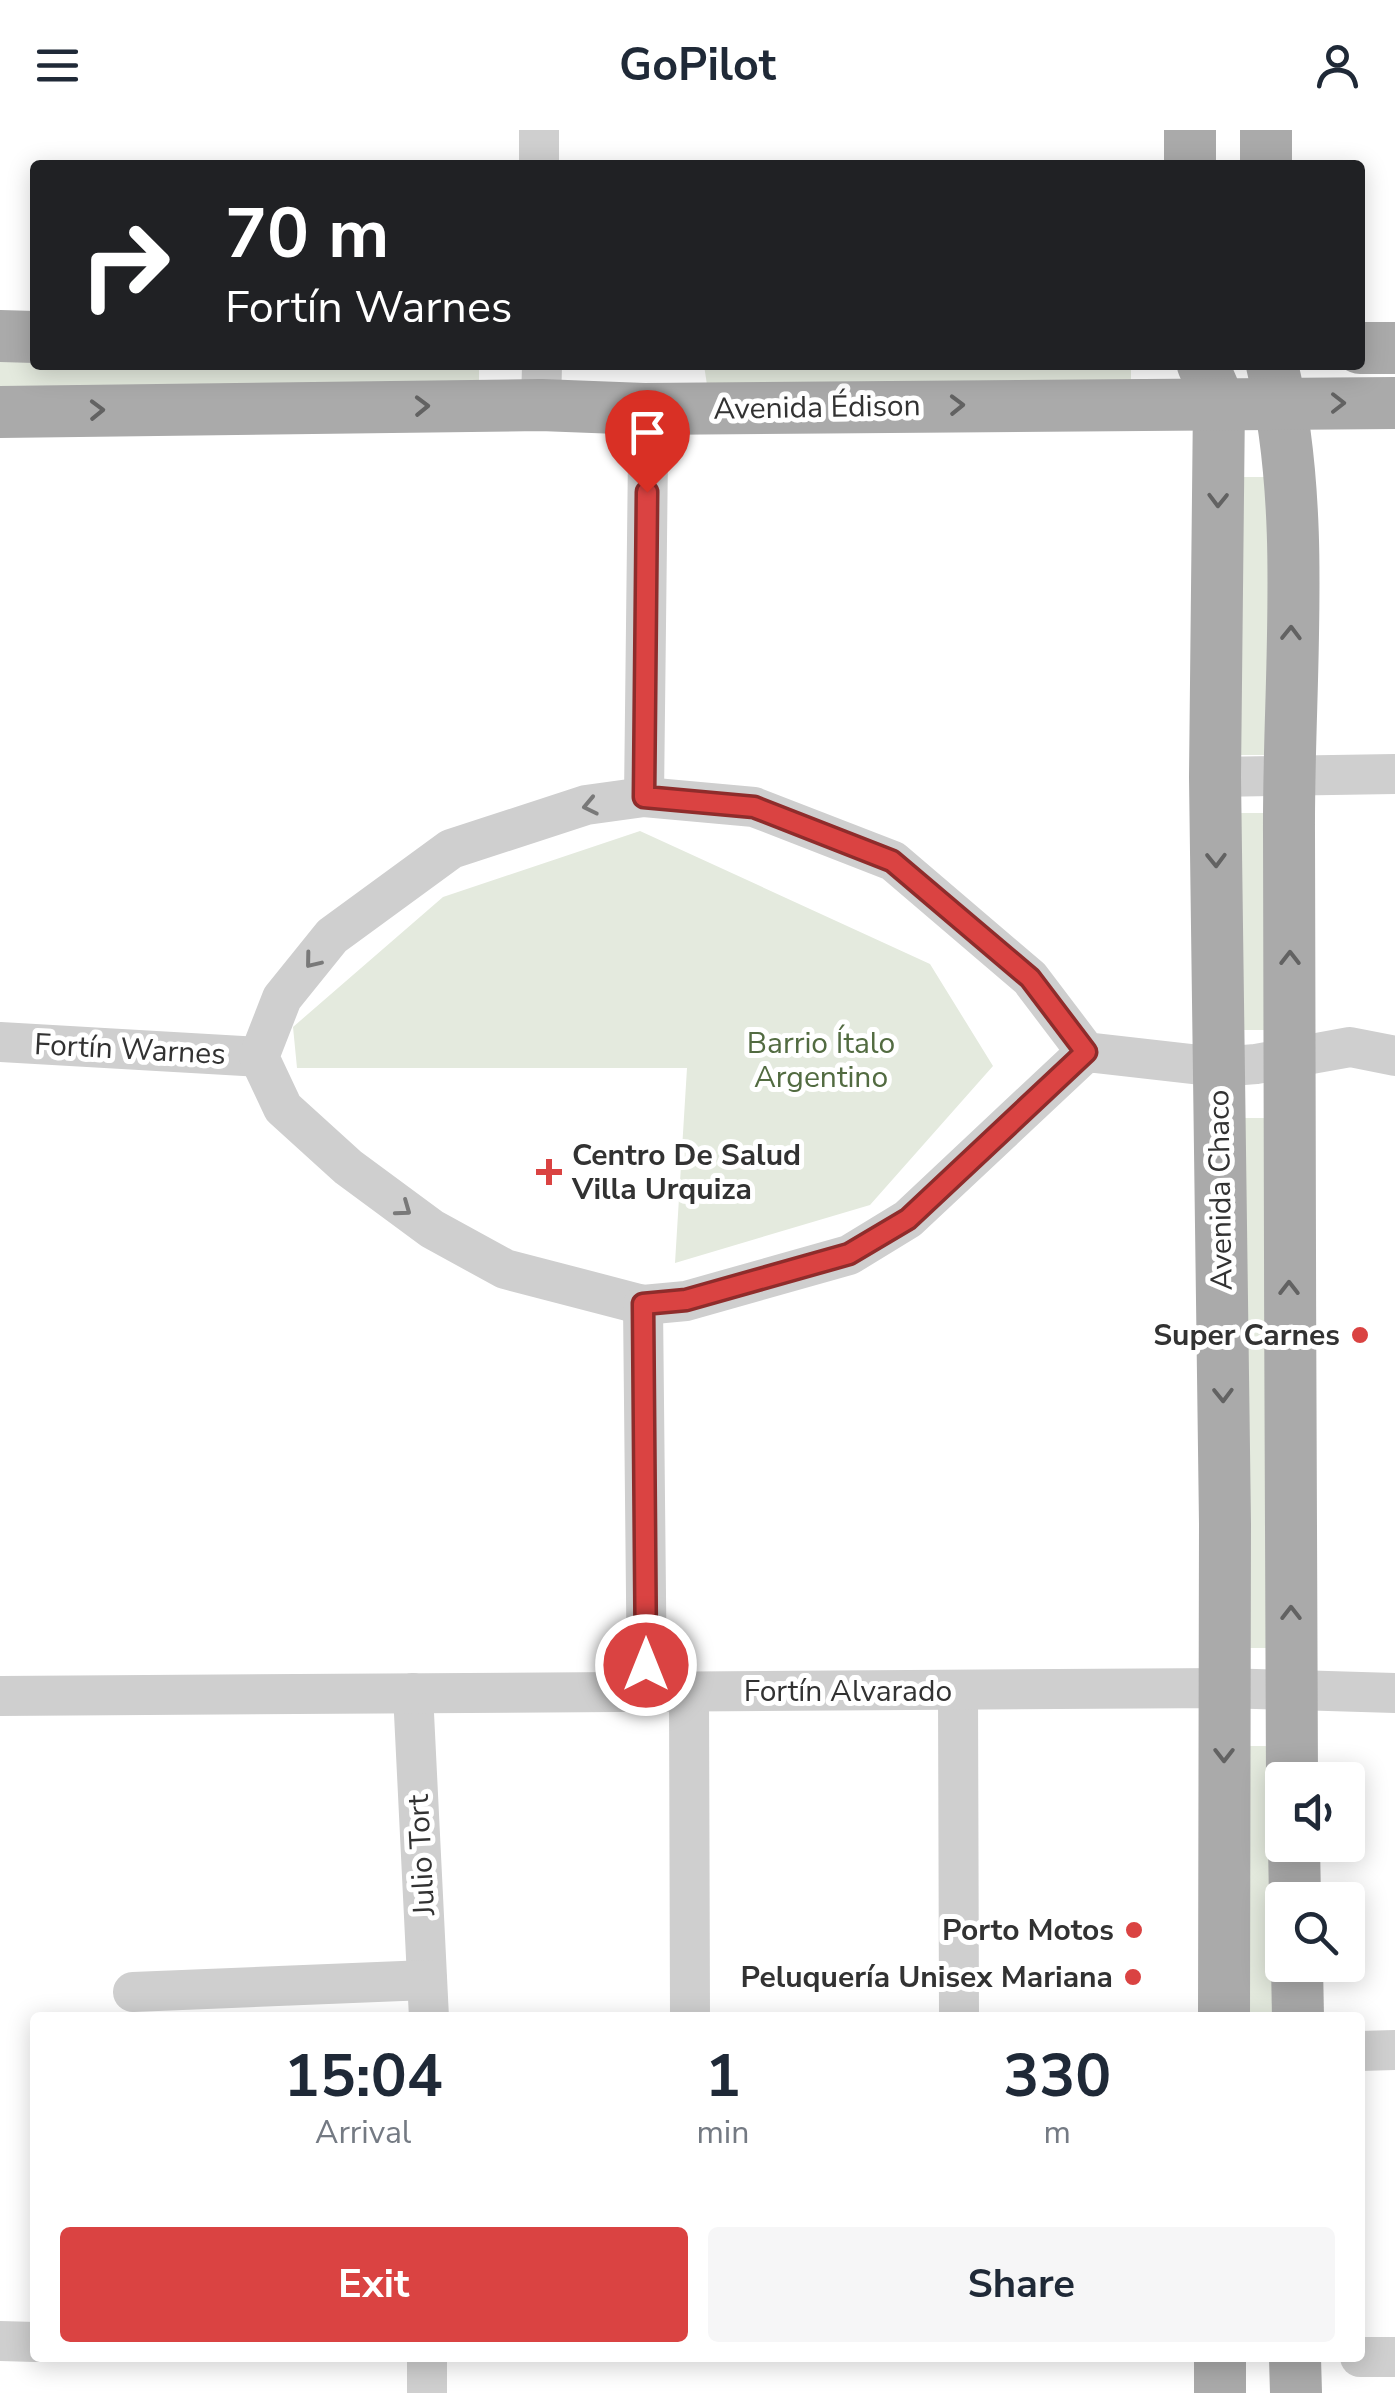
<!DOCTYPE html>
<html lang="en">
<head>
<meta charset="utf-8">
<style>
  :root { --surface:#fff; --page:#f6f6f7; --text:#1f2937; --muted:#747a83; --accent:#da4342 }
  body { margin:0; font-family:"Nunito Sans",sans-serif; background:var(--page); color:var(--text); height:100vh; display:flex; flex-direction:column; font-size:38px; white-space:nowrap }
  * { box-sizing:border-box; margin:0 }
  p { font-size:32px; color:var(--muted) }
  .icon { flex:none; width:55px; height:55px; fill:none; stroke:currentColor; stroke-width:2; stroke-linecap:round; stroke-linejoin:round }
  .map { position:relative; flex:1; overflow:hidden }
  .sheet { position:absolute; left:30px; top:1882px; width:1335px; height:350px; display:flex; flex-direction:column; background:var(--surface); border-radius:10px; box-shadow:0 5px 25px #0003 }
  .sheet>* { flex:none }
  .hud { position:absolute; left:30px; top:30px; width:1335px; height:210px; border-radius:10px; box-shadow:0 5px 25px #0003; background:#202124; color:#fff; overflow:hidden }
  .buttons { position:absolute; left:1265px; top:1632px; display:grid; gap:20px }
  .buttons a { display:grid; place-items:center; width:100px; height:100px; border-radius:10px; background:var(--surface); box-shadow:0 5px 25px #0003; font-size:50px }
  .pin { position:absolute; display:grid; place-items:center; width:85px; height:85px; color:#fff; margin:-102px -42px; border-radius:50% 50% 50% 0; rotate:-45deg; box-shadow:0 0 10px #0007 }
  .pin .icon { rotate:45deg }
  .me { position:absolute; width:110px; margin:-55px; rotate:0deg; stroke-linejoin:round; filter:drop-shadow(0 0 8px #0008) }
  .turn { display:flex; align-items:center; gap:35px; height:210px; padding:0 30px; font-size:45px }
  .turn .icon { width:130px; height:130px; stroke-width:2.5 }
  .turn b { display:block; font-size:70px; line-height:85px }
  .eta { display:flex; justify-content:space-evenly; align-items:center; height:170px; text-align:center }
  .eta b { font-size:60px; font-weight:700; line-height:70px }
  .primary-button { display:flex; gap:20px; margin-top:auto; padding:20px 30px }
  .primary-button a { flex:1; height:115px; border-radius:10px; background:var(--accent); color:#fff; font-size:40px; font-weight:700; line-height:115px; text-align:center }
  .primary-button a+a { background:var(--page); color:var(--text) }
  header { display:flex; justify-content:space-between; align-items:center; height:130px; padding:0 30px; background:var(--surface); font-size:45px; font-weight:700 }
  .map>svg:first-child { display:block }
  .green { fill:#e4eade }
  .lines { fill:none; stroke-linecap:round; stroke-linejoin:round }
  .minor { stroke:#cfcfcf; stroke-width:40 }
  .major { stroke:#aaa; stroke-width:52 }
  .oneway { stroke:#626262 }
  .oneway2 { stroke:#797979 }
  .route-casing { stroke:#8e2c2b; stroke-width:25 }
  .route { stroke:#da4342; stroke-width:18 }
  .poi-dot { fill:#da4342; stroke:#fff; stroke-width:4 }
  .labels { text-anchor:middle; stroke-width:10; stroke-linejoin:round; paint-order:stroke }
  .street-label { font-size:30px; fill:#323232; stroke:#fff }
  .park-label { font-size:30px; fill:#526b41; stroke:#fff }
  .poi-label { font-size:30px; font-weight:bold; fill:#323232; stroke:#fff; text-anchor:end }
</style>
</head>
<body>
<header><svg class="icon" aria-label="menu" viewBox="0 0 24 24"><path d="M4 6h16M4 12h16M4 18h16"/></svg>GoPilot<svg class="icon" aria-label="person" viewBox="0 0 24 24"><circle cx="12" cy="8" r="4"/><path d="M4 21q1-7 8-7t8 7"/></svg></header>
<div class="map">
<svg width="1395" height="2263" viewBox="0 0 1395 2263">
  <rect width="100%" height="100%" fill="#fff"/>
  <g class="green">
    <path d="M0 230H35V235H479V256L0 260Z"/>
    <path d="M704 235H1131V254L707 255Z"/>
    <path d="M1242 347H1276L1274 625H1240Z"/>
    <path d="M1236 683H1271L1273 900H1239Z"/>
    <path d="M640 701 930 834 993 936 870 1075 675 1133 687 938H297L293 897 443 767Z"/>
    <path d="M1243 988H1277L1275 1518H1241Z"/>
    <path d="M1240 1616H1274L1272 1887 1239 1888Z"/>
  </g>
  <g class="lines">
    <g class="minor">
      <path d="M539 0V35"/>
      <path d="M541 275 542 235"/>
      <path d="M644 279 648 324 644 667"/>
      <path d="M1215 647 1395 644"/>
      <path d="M0 912 259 927"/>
      <path d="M1086 922 908 1089 849 1125 686 1171 643 1175 505 1139 432 1099 348 1037 283 978 259 927 282 868 332 806 451 719 586 675 644 667 754 677 893 731 1030 848 1086 922 1218 937 1256 934 1350 917 1395 926"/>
      <path d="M643 1175 647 1562"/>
      <path d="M958 1560 959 1888"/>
      <path d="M689 1562 690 1888"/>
      <path d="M413 1563 429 1888"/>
      <path d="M0 1566 1224 1558 1395 1563"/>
      <path d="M133 1862 427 1850"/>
      <path d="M1360 1921 1395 1920"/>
      <path d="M0 2211 35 2212"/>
      <path d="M1360 2227H1395"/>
      <path d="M427 2228V2263"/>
    </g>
    <g class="major">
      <path d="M1190 0V35"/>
      <path d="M1266 0V35"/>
      <path d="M0 206 35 207"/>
      <path d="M1360 218H1395"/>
      <path d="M1203 235 1219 272 1215 647 1225 1394 1224 1888"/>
      <path d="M1272 235C1308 383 1288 550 1289 703 1290 1019 1290 1334 1292 1650"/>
      <path d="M0 282 541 275 644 279 1395 273"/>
      <path d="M1294 1715 1295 1770"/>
      <path d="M1297 1835 1298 1888"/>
      <path d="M1295 2228 1296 2263"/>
      <path d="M1220 2263V2228"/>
    </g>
  </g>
  <defs><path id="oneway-chevron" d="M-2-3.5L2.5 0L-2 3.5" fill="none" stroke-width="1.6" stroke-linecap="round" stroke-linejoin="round" transform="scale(2.5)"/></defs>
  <g class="oneway">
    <use href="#oneway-chevron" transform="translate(1338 273)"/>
    <use href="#oneway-chevron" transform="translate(957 275) rotate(-1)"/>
    <use href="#oneway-chevron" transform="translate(422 276) rotate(-1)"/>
    <use href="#oneway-chevron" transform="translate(97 280) rotate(-1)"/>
    <use href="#oneway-chevron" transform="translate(1218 370) rotate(91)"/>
    <use href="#oneway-chevron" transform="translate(1291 503) rotate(-89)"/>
    <use href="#oneway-chevron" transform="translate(1216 730) rotate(89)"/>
    <use href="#oneway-chevron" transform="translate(1290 828) rotate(-90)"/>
    <use href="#oneway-chevron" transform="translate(1289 1158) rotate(-90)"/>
    <use href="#oneway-chevron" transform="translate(1223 1265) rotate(89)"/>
    <use href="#oneway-chevron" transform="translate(1291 1483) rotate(-90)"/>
    <use href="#oneway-chevron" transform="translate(1224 1625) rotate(90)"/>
  </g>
  <g class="oneway2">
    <use href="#oneway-chevron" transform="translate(590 676) rotate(168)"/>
    <use href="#oneway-chevron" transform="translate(312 831) rotate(129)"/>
    <use href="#oneway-chevron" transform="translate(404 1079) rotate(36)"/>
  </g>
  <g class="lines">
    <defs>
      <path id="route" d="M646 1535 643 1174 686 1170 849 1124 908 1089 1086 922 1030 848 892 731 754 677 644 667 647 362"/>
    </defs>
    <use href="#route" class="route-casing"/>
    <use href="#route" class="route"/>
  </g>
  <g class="poi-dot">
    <path d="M544 1027h10v10h10v10h-10v10h-10v-10h-10v-10h10z"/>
    <circle cx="1360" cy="1205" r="10"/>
    <circle cx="1134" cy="1800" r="10"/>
    <circle cx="1133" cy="1847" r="10"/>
  </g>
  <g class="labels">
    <g class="street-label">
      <text transform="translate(817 277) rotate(-1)" y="10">Avenida Édison</text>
      <text transform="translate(130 919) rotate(3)" y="10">Fortín Warnes</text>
      <text transform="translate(1220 1060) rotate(-91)" y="10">Avenida Chaco</text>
      <text x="848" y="1571">Fortín Alvarado</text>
      <text transform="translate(421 1725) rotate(-93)" y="10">Julio Tort</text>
    </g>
    <g class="park-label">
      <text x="821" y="923">Barrio Ítalo<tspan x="821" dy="34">Argentino</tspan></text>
    </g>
    <g class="poi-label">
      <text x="572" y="1035" text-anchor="start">Centro De Salud<tspan x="572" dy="34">Villa Urquiza</tspan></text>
      <text x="1340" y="1215">Super Carnes</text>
      <text x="1114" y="1810">Porto Motos</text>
      <text x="1113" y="1857">Peluquería Unisex Mariana</text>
    </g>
  </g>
</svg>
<div class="buttons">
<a><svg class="icon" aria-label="sound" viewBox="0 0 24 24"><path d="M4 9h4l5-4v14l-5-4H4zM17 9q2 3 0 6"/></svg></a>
<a><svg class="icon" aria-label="search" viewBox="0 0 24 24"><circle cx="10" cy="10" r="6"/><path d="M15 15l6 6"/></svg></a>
</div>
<div class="pin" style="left:647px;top:362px;background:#d93025"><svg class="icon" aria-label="arrive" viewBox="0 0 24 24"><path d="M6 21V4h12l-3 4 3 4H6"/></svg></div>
<svg class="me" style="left:646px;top:1535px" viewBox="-20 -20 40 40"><circle r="17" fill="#da4342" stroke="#fff" stroke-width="3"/><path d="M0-11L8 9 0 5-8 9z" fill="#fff"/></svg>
<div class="hud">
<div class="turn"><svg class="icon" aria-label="right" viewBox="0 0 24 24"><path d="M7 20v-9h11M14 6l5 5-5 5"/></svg><div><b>70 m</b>Fortín Warnes</div></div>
</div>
<section class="sheet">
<div class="eta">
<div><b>15:04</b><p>Arrival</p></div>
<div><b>1</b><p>min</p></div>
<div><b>330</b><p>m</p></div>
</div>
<div class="primary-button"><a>Exit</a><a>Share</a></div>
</section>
</div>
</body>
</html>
